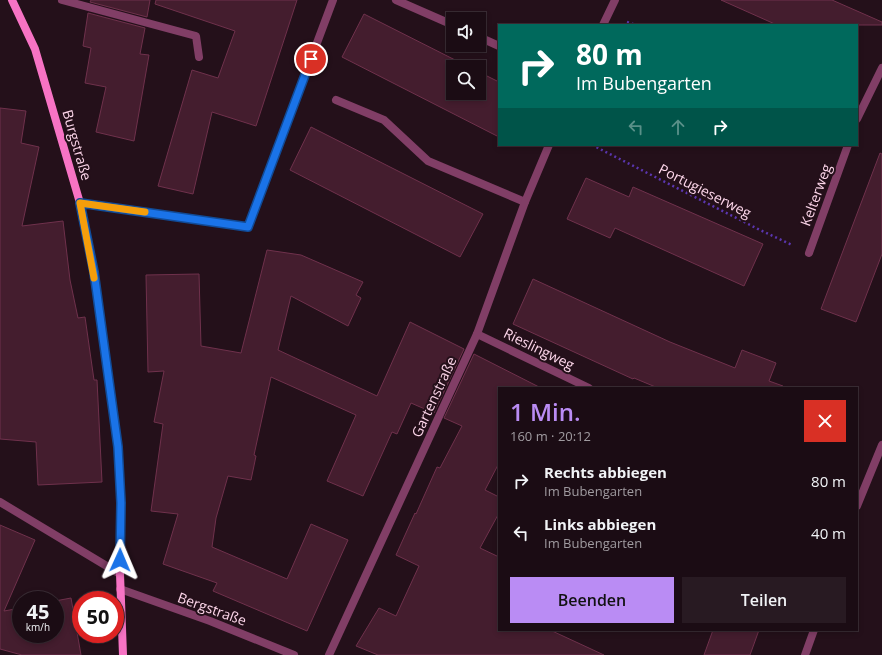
<!DOCTYPE html>
<html lang="de">
<head>
<meta charset="utf-8">
<style>
  :root { --surface:#1b0c14; --page:#281a22; --text:#f1f3f6; --muted:#a09ba0; --line:#392c34; --accent:#ba8cf4 }
  body { margin:0; font-family:"Open Sans",sans-serif; background:var(--page); color:var(--text); height:100vh; display:flex; flex-direction:column; font-size:15px; white-space:nowrap }
  * { box-sizing:border-box; margin:0 }
  p { font-size:13px; color:var(--muted) }
  .icon { flex:none; width:22px; height:22px; fill:none; stroke:currentColor; stroke-width:2; stroke-linecap:round; stroke-linejoin:round }
  .map { position:relative; flex:1; overflow:hidden }
  .panel { position:absolute; left:498px; top:387px; width:360px; height:244px; display:flex; flex-direction:column; background:var(--surface); border-radius:0px; box-shadow:0 2px 6px #0003,0 0 0 1px var(--line) }
  .panel>* { flex:none }
  .guide { position:absolute; left:498px; top:24px; width:360px; height:122px; border-radius:0px; box-shadow:0 2px 6px #0003,0 0 0 1px var(--line); background:#00695c; color:#fff; overflow:hidden }
  .controls { position:absolute; left:446px; top:12px; display:grid; gap:8px }
  .controls a { display:grid; place-items:center; width:40px; height:40px; border-radius:0px; background:var(--surface); box-shadow:0 2px 6px #0003,0 0 0 1px var(--line); font-size:20px }
  .speed { position:absolute; left:12px; top:591px; display:flex; gap:8px; font-size:20px; font-weight:700; text-align:center }
  .speed>* { display:grid; place-content:center; width:52px; height:52px; border-radius:50%; background:var(--surface); box-shadow:0 2px 6px #0003,0 0 0 1px var(--line); line-height:1 }
  .speed small { font-size:10px; font-weight:400 }
  .speed .limit { border:6px solid #d22; background:#fff; color:#111 }
  .pin { position:absolute; display:grid; place-items:center; width:34px; height:34px; color:#fff; margin:-17px; border:2px solid #fff; border-radius:50%; box-shadow:0 1px 4px #0007 }
  .me { position:absolute; width:44px; margin:-22px; rotate:1deg; stroke-linejoin:round; filter:drop-shadow(0 0 3px #0008) }
  .turn { display:flex; align-items:center; gap:14px; height:84px; padding:0 12px; font-size:18px }
  .turn .icon { width:52px; height:52px; stroke-width:2.5 }
  .turn b { display:block; font-size:28px; line-height:34px }
  .lanes { display:flex; align-items:center; height:38px; padding:0 12px; background:#0003; justify-content:center; gap:20px; direction:ltr }
  .lanes .off { opacity:.35 }
  .round { display:grid; place-items:center; flex:none; width:42px; height:42px; border-radius:0px; background:var(--page) }
  .head { display:flex; align-items:center; justify-content:space-between; height:68px; padding:0 12px }
  h1 { font-size:24px; font-weight:600; line-height:30px; color:var(--accent) }
  .action { display:flex; gap:8px; margin-top:auto; padding:8px 12px }
  .action a { flex:1; height:46px; border-radius:0px; background:var(--accent); color:#111; font-size:16px; font-weight:600; line-height:46px; text-align:center }
  .action a+a { background:var(--page); color:var(--text) }
  ul { padding:0; list-style:none }
  li { display:flex; align-items:center; gap:12px; height:52px; padding:0 12px }
  li div { flex:1 }
  li b { display:block; font-size:15px }
  li em { font-style:normal }
  .map>svg:first-child { display:block }
  .building { fill:#441d2e; stroke:#6f314c }
  .lines { fill:none; stroke-linecap:round; stroke-linejoin:round }
  .path { stroke:#5b36b0; stroke-width:2.5; stroke-dasharray:2 3; stroke-linecap:butt }
  .lane { stroke:#813e66; stroke-width:8 }
  .street { stroke:#813e66; stroke-width:8 }
  .secondary { stroke:#f773c4; stroke-width:8 }
  .route-casing { stroke:#114b97; stroke-width:10 }
  .route { stroke:#1a73e8; stroke-width:7 }
  .slow { stroke:#f59e0b; stroke-width:7 }
  .labels { text-anchor:middle; stroke-width:4; stroke-linejoin:round; paint-order:stroke }
  .street-label { font-size:14px; fill:#fdd6ea; stroke:#24101a }
</style>
</head>
<body>
<div class="map">
<svg width="882" height="655" viewBox="0 0 882 655">
  <rect width="100%" height="100%" fill="#24101a"/>
  <g class="building">
    <path d="M91 0H150L147 17 90 2Z"/>
    <path d="M156 0H297L256 126 212 112 193 194 158 186 192 70 218 78 235 31 155 4Z"/>
    <path d="M721 0H832L882 22V25H777Z"/>
    <path d="M88 13 145 28 140 54 149 55 134 141 96 132 106 87 85 83 91 48 83 46Z"/>
    <path d="M364 14 469 67H453V93H479V72L499 82V137L342 57Z"/>
    <path d="M0 108 26 111 21 143 39 147 22 226 63 221 70 280 78 318 85 317 94 380H97L102 482 38 485 36 442 0 439Z"/>
    <path d="M311 127 483 214 460 257 290 170Z"/>
    <path d="M880 153 882 154V254L856 322 821 309Z"/>
    <path d="M586 178 629 197 633 187 763 244 744 286 615 228 610 238 567 219Z"/>
    <path d="M267 250 301 255 363 282 356 295 361 298 348 326 291 296 278 350 377 396 410 322 464 349 434 413 411 403 397 434 392 432 363 496 327 481 356 415 271 377 254 455 256 456 251 480 228 476 216 518 212 547 287 579 311 524 348 540 307 631 213 591 217 583 163 564 178 514 151 511 163 424 154 422 164 371 148 372 146 275 199 274 201 346 241 353Z"/>
    <path d="M533 279 670 342 735 368 742 350 776 363 769 381 783 386V388H658L634 378 633 379 513 324Z"/>
    <path d="M474 354 541 388H499V463L485 490 499 497V513L480 548 499 557V630H550L604 655H378L356 646 379 608 396 616 419 566 396 555 415 513 416 514 437 467 440 468 462 426 444 418Z"/>
    <path d="M0 525 35 540 4 611 21 608V634H55V601L71 598 81 655H22L0 649Z"/>
    <path d="M713 630H759L750 655H704Z"/>
  </g>
  <g class="lines">
    <g class="path">
      <path d="M627 22 636 25"/>
      <path d="M592 145 760 230 792 245"/>
    </g>
    <g class="lane">
      <path d="M62 0 196 36 199 57"/>
      <path d="M336 100 384 120 428 161 525 202"/>
      <path d="M857 119 882 68"/>
      <path d="M809 253 848 145"/>
    </g>
    <g class="street">
      <path d="M396 0 453 25"/>
      <path d="M603 25 615 0"/>
      <path d="M479 37 499 46"/>
      <path d="M80 203 248 227 333 0"/>
      <path d="M477 334 589 388"/>
      <path d="M0 502 120 574"/>
      <path d="M857 506 882 445"/>
      <path d="M120 589 210 621 294 655"/>
      <path d="M329 655 477 334 525 202 549 145"/>
      <path d="M805 655 814 630"/>
    </g>
    <path class="secondary" d="M12 0 35 49 80 203 94 272 118 447 121 503 120 574 123 655"/>
  </g>
  <g class="lines">
    <defs>
      <path id="route" d="M120 560 121 503 118 447 94 272 80 203 248 227 311 59"/>
    </defs>
    <use href="#route" class="route-casing"/>
    <use href="#route" class="route"/>
    <path class="slow" d="M94 278 80 203 145 212"/>
  </g>
  <g class="labels">
    <g class="street-label">
      <text transform="translate(77 145) rotate(74)" y="5">Burgstraße</text>
      <text transform="translate(705 191) rotate(27)" y="5">Portugieserweg</text>
      <text transform="translate(816 195) rotate(-70)" y="5">Kelterweg</text>
      <text transform="translate(539 349) rotate(26)" y="5">Rieslingweg</text>
      <text transform="translate(434 397) rotate(-65)" y="5">Gartenstraße</text>
      <text transform="translate(212 609) rotate(20)" y="5">Bergstraße</text>
    </g>
  </g>
</svg>
<div class="controls">
<a><svg class="icon" aria-label="sound" viewBox="0 0 24 24"><path d="M4 9h4l5-4v14l-5-4H4zM17 9q2 3 0 6"/></svg></a>
<a><svg class="icon" aria-label="search" viewBox="0 0 24 24"><circle cx="10" cy="10" r="6"/><path d="M15 15l6 6"/></svg></a>
</div>
<div class="speed"><div>45<small>km/h</small></div><div class="limit">50</div></div>
<div class="pin" style="left:311px;top:59px;background:#d93025"><svg class="icon" aria-label="arrive" viewBox="0 0 24 24"><path d="M6 21V4h12l-3 4 3 4H6"/></svg></div>
<svg class="me" style="left:120px;top:560px" viewBox="-20 -20 40 40"><path d="M0-17L14 15 0 8-14 15z" fill="#1a73e8" stroke="#fff" stroke-width="4"/></svg>
<div class="guide">
<div class="turn"><svg class="icon" aria-label="right" viewBox="0 0 24 24"><path d="M7 20v-9h11M14 6l5 5-5 5"/></svg><div><b>80 m</b>Im Bubengarten</div></div>
<div class="lanes"><svg class="icon off" aria-label="left" viewBox="0 0 24 24"><path d="M17 20v-9H6M10 6l-5 5 5 5"/></svg><svg class="icon off" aria-label="ahead" viewBox="0 0 24 24"><path d="M12 20V5M6 11l6-6 6 6"/></svg><svg class="icon" aria-label="right" viewBox="0 0 24 24"><path d="M7 20v-9h11M14 6l5 5-5 5"/></svg></div>
</div>
<section class="panel">
<div class="head"><div><h1>1 Min.</h1><p>160 m · 20:12</p></div><a class="round" style="background:#d93025;color:#fff"><svg class="icon" aria-label="close" viewBox="0 0 24 24"><path d="M6 6l12 12M18 6L6 18"/></svg></a></div>
<ul>
<li><svg class="icon" aria-label="right" viewBox="0 0 24 24"><path d="M7 20v-9h11M14 6l5 5-5 5"/></svg><div><b>Rechts abbiegen</b><p>Im Bubengarten</p></div><em>80 m</em></li>
<li><svg class="icon" aria-label="left" viewBox="0 0 24 24"><path d="M17 20v-9H6M10 6l-5 5 5 5"/></svg><div><b>Links abbiegen</b><p>Im Bubengarten</p></div><em>40 m</em></li>
</ul>
<div class="action"><a>Beenden</a><a>Teilen</a></div>
</section>
</div>
</body>
</html>
